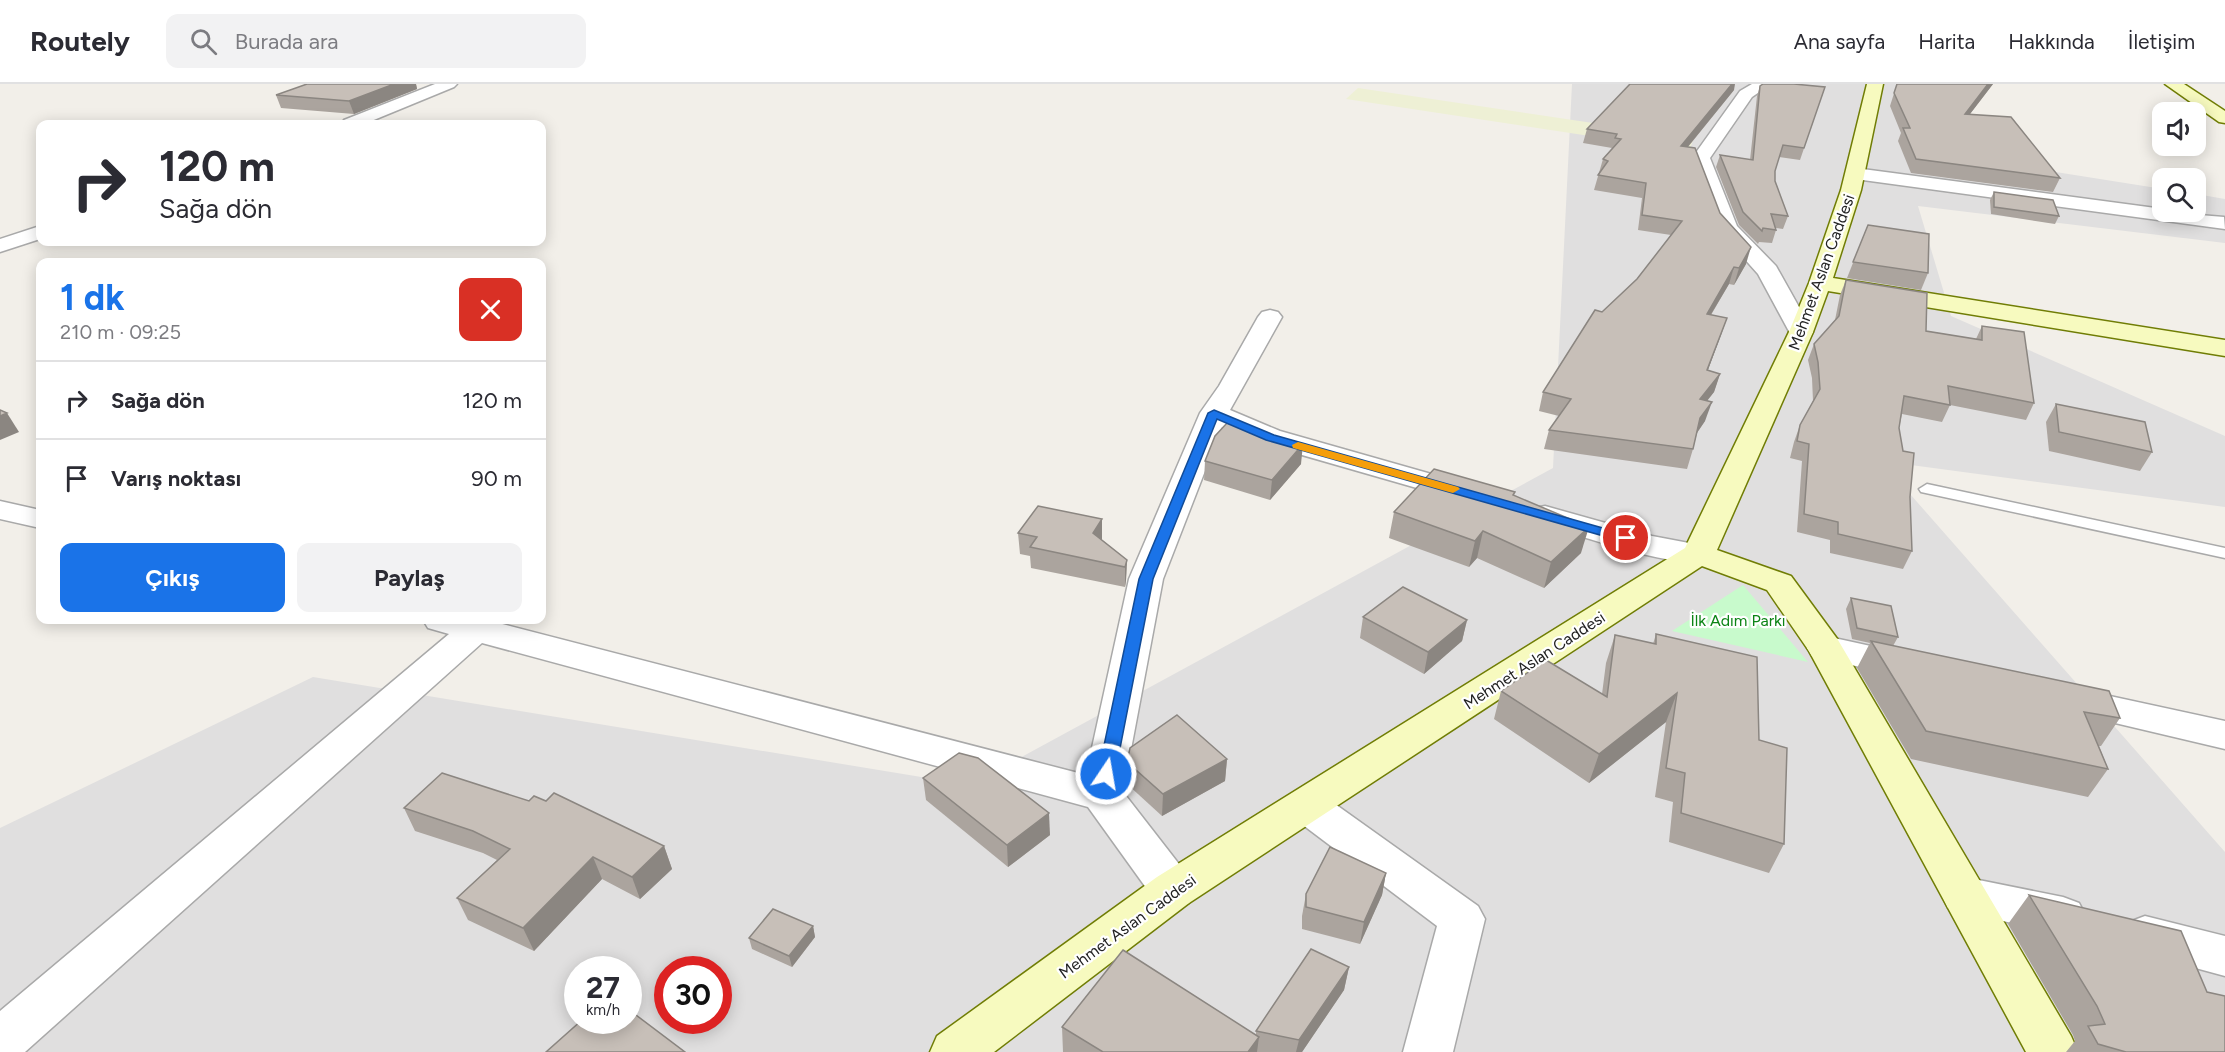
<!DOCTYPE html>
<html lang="tr">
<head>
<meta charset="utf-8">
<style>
  :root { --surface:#fff; --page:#f2f2f3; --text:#2b2b33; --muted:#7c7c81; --line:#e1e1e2; --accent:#1a73e8 }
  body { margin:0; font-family:Figtree,sans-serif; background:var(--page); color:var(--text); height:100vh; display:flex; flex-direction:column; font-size:22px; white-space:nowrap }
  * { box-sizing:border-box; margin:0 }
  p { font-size:20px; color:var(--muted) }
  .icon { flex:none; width:33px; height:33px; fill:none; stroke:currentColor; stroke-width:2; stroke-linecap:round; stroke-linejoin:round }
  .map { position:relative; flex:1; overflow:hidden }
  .drawer { position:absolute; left:36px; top:174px; width:510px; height:366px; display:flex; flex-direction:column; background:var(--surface); border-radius:12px; box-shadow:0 3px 15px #0003 }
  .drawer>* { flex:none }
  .top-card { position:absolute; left:36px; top:36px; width:510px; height:126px; border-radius:12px; box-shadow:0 3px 15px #0003; background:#fff; color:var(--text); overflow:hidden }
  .buttons { position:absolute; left:2152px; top:18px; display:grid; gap:12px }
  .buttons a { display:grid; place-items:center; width:54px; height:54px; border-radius:12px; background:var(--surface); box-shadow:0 3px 15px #0003; font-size:30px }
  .speed { position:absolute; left:564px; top:872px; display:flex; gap:12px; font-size:30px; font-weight:700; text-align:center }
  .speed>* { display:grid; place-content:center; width:78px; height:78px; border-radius:50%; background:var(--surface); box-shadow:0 3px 15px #0003; line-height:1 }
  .speed small { font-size:15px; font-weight:400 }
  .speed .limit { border:9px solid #d22; background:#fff; color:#111 }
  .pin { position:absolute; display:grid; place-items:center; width:51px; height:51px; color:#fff; margin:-26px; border:3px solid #fff; border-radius:50%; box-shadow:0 2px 6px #0007 }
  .me { position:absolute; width:66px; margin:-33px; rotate:12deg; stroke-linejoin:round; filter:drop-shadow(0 0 4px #0008) }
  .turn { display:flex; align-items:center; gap:21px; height:126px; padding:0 24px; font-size:27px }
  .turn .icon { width:78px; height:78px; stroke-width:2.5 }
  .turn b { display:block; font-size:42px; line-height:51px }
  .round { display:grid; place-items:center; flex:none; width:63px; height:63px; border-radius:12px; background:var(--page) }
  .headline { display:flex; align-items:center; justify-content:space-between; height:102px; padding:0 24px }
  h1 { font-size:36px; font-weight:700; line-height:45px; color:var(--accent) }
  .cta { display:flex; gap:12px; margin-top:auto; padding:12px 24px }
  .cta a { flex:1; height:69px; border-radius:12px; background:var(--accent); color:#fff; font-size:24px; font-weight:700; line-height:69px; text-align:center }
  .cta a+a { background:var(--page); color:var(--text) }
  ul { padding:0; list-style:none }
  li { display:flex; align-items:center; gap:18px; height:78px; padding:0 24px; border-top:2px solid var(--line) }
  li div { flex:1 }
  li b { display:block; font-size:22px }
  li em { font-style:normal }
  header { display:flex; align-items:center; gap:36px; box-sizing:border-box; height:84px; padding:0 30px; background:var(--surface); border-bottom:2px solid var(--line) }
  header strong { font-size:28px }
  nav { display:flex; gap:33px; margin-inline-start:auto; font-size:21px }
  .search { width:420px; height:54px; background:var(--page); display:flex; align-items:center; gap:15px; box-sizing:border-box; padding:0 21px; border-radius:12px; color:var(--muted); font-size:22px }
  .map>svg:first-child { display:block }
  .residential { fill:#e0dfdf; fill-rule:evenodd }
  .farmland { fill:#eef0d5 }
  .park { fill:#c8facc }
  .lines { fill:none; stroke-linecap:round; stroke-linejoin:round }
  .lane-casing { stroke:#a9a9a9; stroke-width:3 }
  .street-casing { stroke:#a9a9a9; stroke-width:3 }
  .secondary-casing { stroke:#707d05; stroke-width:3 }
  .lane { fill:#fff; fill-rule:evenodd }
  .street { fill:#fff; fill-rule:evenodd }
  .secondary { fill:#f7fabf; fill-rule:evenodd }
  .wall { fill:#aba49e }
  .shaded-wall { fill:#8b8681 }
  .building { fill:#c7bfb8; stroke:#8b8681; stroke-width:1.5 }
  .route { fill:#1a73e8; stroke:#114b97; stroke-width:1.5 }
  .slow { fill:#f59e0b }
  .labels { text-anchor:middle; stroke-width:4.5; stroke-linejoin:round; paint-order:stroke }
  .street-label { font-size:16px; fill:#222; stroke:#fff }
  .park-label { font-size:16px; fill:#0c8416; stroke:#fff }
</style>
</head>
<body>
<header>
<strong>Routely</strong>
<div class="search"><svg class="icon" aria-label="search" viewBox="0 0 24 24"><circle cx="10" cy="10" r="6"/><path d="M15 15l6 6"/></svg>Burada ara</div>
<nav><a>Ana sayfa</a><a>Harita</a><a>Hakkında</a><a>İletişim</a></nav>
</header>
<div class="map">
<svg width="2225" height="968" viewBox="0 0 2225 968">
  <rect width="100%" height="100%" fill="#f2efe9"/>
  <path class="residential" d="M1572 0H1972L1911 65 2163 105V128H2196V110L2225 115V159L1918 122 1951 232 2225 352V423L1881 377 2225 768V968H0V744L313 593 970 701 1553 384ZM578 885H628V936H578ZM668 885H718V936H668Z"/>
  <path class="farmland" d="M1358 4 1694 54 1689 67 1346 15Z"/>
  <path class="park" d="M1743 501 1808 578 1672 547Z"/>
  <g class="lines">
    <defs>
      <path id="lane" d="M1927 400 2225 464V474L1921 408 1919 405Z"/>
      <g id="street">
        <path d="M435 0H457L454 3 364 40H342L344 36Z"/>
        <path d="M1752 0H1771L1752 13 1710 74 1737 142 1776 182 1813 248 1810 253 1801 255 1792 253 1758 190 1717 144 1692 74 1740 7Z"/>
        <path d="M1855 84 2163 125V128L2224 133 2225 145 1848 94 1846 90 1848 86Z"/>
        <path d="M40 142V155L0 168V155Z"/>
        <path d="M1270 226 1278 228 1282 233 1230 326 1280 347 1477 403 1481 409 1477 415 1466 418 1455 415 1260 359 1222 343 1163 495 1123 708 1189 793 1195 806 1189 819 1173 824 1157 819 1088 723 482 559 25 968H0V927L449 550 428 544 423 536H487L1086 691 1129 495 1200 329 1219 302 1258 233 1262 228Z"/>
        <path d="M0 417 40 426V444L0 435Z"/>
        <path d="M1545 422 1652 452 1710 463 1715 470 1710 477C1674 486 1574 449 1534 438L1529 431 1534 424Z"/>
        <path d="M1825 552 1921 573 1926 582 1921 591 1908 594 1812 572 1807 564 1812 556Z"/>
        <path d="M2073 604 2225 637V665L2060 626 2054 617 2060 608Z"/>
        <path d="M1306 705 1321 710 1478 822 1485 835 1453 968H1403L1437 842 1291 732 1285 721 1291 710Z"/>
        <path d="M1964 793 2063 813 2079 819 2086 832 2079 845 2063 851 1948 824 1942 811 1948 798Z"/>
        <path d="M2145 832 2225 852V892L2129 866 2122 852 2129 838Z"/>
      </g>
      <g id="secondary">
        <path d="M1867 0H1883L1861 106 1833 194 2225 256V272L1828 207 1813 248 1717 466 1791 492 1838 556 2071 952 2078 968H2026L1809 567 1767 506 1702 482 1189 819 994 968H930L937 952 1157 793 1685 464 1789 248 1809 199 1841 106Z"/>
        <path d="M2165 0H2184L2225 27V39L2219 38Z"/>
      </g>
    </defs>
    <use href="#lane" class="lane-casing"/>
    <use href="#street" class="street-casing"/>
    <use href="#secondary" class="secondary-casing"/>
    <use href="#lane" class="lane"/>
    <use href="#street" class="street"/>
    <use href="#secondary" class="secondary"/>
  </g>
  <g class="wall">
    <path d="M307 0H416L417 5 354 30 281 24 276 11Z"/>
    <path d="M1897 0H1993L1970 30 2060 94 2053 108 1911 89 1898 57 1901 49 1890 22Z"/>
    <path d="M1760 2 1825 3 1800 76 1779 73 1775 87V97L1788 132 1783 145 1776 144V146L1772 159 1759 158 1758 160 1739 141 1716 83 1720 71 1750 76 1757 12Z"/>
    <path d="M1734 6 1688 63 1720 129 1746 180 1734 201 1729 200 1711 231 1727 234 1708 286 1720 290 1714 308 1707 317 1705 337 1697 349 1693 365 1687 385 1544 365 1549 346 1559 332 1539 327 1543 308 1602 228 1637 195 1671 151 1638 146 1642 114 1594 106 1603 75 1612 64 1583 59 1587 45Z"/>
    <path d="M1994 108 2059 132 2055 140 1991 130 1990 116Z"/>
    <path d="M1868 141 1928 189 1921 206 1847 194Z"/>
    <path d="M1846 196 1926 247 1976 255 1982 242 2034 319 2026 336 1950 321 1942 338 1902 330 1899 344 1910 413 1912 467 1903 485 1830 469V456L1797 448 1802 377 1790 374 1794 358 1800 341 1813 317 1812 294 1808 276 1814 260 1835 236 1840 211Z"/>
    <path d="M2056 320 2152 368 2140 387 2049 367 2046 338Z"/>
    <path d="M1205 377 1301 380 1270 416 1204 396Z"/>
    <path d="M1514 412 1581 469 1544 504 1477 474 1469 483 1389 454 1394 428Z"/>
    <path d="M1102 435V456L1127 476 1126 496 1125 503 1031 484 1030 472 1020 470 1018 449Z"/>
    <path d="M1851 514 1898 553 1893 562 2120 634 2101 662H2099L2108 685 2088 713 1911 675 1857 584 1870 559 1852 555 1846 525Z"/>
    <path d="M1363 533 1467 536 1462 557 1424 590 1360 554Z"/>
    <path d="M1656 550 1759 656 1784 760 1769 789 1669 758 1673 718 1655 713 1666 638 1589 699 1494 635 1501 607 1602 610 1606 579 1615 551 1653 560Z"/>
    <path d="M1227 675 1225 697 1162 732 1127 700V678Z"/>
    <path d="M923 694 1050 751 1008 783 926 716Z"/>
    <path d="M404 724 664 762 672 785 640 815 602 795 534 867 468 836 457 814 497 776 483 769 415 747Z"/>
    <path d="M1386 789 1382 811 1360 860 1302 845V832L1306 810Z"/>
    <path d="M2029 811 2207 908 2225 968H2066L2075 957 2073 951 2008 840Z"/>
    <path d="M813 842 815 853 792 883 752 865 749 854Z"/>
    <path d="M1349 883 1344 906 1302 968H1063L1062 943 1256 951V947Z"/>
  </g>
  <g class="shaded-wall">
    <path d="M394 0H416L417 5 354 30 349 17Z"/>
    <path d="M1732 0H1735L1734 6 1677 76 1681 62Z"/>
    <path d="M1988 0H1993L1960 43 1965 30Z"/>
    <path d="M1751 163 1746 180 1734 201 1739 184Z"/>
    <path d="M1734 183 1729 200 1701 247 1707 230Z"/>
    <path d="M1727 234 1721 251 1701 304 1707 286Z"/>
    <path d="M1720 290 1714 308 1694 333 1700 315Z"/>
    <path d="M1712 318 1705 337 1694 353 1700 334Z"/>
    <path d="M7 329 19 348 0 356V332Z"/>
    <path d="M1303 360 1301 380 1270 416 1272 396Z"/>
    <path d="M1102 435V455L1093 470V449Z"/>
    <path d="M1589 443 1581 469 1544 504 1551 478Z"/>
    <path d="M1483 447 1477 474 1469 483 1475 457Z"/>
    <path d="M1127 476 1126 496 1125 503V483Z"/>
    <path d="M1467 536 1462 557 1424 590 1428 568Z"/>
    <path d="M1677 609 1666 638 1589 699 1599 670Z"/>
    <path d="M1227 675 1225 697 1162 732 1163 710Z"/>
    <path d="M1049 729 1050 751 1008 783 1007 761Z"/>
    <path d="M664 762 672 785 640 815 632 793Z"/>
    <path d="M593 773 602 795 534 867 523 844Z"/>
    <path d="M1386 789 1382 811 1360 860 1364 838Z"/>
    <path d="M813 842 815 853 792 883 789 872Z"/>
    <path d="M1349 883 1344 906 1302 968H1296L1299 956Z"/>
    <path d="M1259 953 1257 968H1248Z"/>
  </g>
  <g class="building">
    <path d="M307 0H394L349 17 276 11Z"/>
    <path d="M1630 0H1732L1681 62 1695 64 1720 129 1751 163 1739 184 1734 183 1707 230 1727 234 1707 286 1720 290 1700 315 1712 318 1700 334 1693 365 1549 346 1571 315 1543 308 1595 226 1602 228 1637 195 1682 137 1642 131 1646 99 1598 91 1608 77 1603 75 1621 55 1615 54 1617 50 1587 45Z"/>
    <path d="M1763 0H1794L1825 3 1804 64 1783 61 1775 87V97L1788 132 1771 130 1776 146 1763 144 1762 147 1743 128 1720 71 1753 76 1760 2Z"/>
    <path d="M1897 0H1988L1965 30 2011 33 2060 94 1916 75 1903 44H1910L1894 9Z"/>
    <path d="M1994 108 2053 116 2059 132 1994 123Z"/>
    <path d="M1868 141 1929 150 1928 189 1853 178Z"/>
    <path d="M1846 196 1927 209 1926 247 1982 256V242L2024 248 2034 319 1948 302 1950 321 1904 312 1899 344 1903 367 1914 369 1910 413 1912 467 1838 450V438L1804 430 1809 360 1797 357 1800 341 1820 305 1818 278 1814 260 1839 232Z"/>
    <path d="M2056 320 2145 338 2152 368 2059 348Z"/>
    <path d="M0 326 7 329 0 332Z"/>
    <path d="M1227 339 1303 360 1272 396 1205 377 1215 352Z"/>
    <path d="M1434 385 1515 408 1513 411 1589 443 1551 478 1483 447 1475 457 1394 428Z"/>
    <path d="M1038 422 1102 435 1093 449 1127 476 1125 483 1030 463 1037 453 1018 449Z"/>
    <path d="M1403 503 1467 536 1428 568 1363 533Z"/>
    <path d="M1851 514 1891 522 1898 553 1857 544Z"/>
    <path d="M1656 550 1757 573 1759 656 1787 664 1784 760 1681 729 1685 689 1666 684 1677 609 1599 670 1501 607 1546 576 1607 613 1615 551 1656 560Z"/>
    <path d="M1871 557 2109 607 2120 634 2084 628 2108 685 1926 647Z"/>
    <path d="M1177 631 1227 675 1163 710 1127 678 1130 664Z"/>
    <path d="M959 669 978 674 1049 729 1007 761 923 694Z"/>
    <path d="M442 689 529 717 534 712 546 717 554 709 664 762 632 793 593 773 523 844 457 814 510 765 473 747 404 724Z"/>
    <path d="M1330 763 1386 789 1364 838 1306 823V810Z"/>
    <path d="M2029 811 2181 847 2207 908 2225 912V968H2126L2098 960 2088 942 2105 940 2097 922Z"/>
    <path d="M773 825 813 842 789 872 749 854Z"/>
    <path d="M1311 865 1349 883 1299 956 1256 947Z"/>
    <path d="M1123 866 1259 953 1248 968H1103L1062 943Z"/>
    <path d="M628 925 685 968H546L582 936H628Z"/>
  </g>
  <path class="route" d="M1214 326 1274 351 1631 452 1633 454 1626 458 1621 457 1266 356 1217 335 1153 495 1115 690 1112 694 1106 696 1100 694 1098 690 1139 495 1208 329Z"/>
  <path class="slow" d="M1298 358 1458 403 1460 405 1453 409 1449 408 1293 364 1292 361Z"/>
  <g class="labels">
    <g class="street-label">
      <text transform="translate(1821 188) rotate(-70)" y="6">Mehmet Aslan Caddesi</text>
      <text transform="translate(1534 576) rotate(-33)" y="6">Mehmet Aslan Caddesi</text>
      <text transform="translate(1127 842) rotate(-36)" y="6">Mehmet Aslan Caddesi</text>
    </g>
    <g class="park-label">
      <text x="1738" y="542">İlk Adım Parkı</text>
    </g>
  </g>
</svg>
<div class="buttons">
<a><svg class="icon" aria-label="sound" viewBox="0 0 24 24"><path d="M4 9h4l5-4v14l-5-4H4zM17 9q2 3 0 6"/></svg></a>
<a><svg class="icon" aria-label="search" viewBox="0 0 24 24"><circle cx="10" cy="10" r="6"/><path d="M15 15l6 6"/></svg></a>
</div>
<div class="speed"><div>27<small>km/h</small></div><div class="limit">30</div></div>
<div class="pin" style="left:1626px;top:454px;background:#d93025"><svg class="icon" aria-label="arrive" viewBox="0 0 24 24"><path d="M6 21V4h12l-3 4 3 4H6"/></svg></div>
<svg class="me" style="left:1106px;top:690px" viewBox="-20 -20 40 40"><circle r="17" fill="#1a73e8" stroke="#fff" stroke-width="3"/><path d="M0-11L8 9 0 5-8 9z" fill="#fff"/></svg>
<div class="top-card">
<div class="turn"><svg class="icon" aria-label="right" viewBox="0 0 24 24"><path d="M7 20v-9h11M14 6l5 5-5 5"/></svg><div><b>120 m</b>Sağa dön</div></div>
</div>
<section class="drawer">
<div class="headline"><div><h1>1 dk</h1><p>210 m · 09:25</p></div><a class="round" style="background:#d93025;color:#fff"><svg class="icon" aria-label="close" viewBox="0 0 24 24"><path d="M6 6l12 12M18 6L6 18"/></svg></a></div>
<ul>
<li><svg class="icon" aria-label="right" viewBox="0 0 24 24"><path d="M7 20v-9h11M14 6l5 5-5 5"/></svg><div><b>Sağa dön</b></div><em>120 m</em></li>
<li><svg class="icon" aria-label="arrive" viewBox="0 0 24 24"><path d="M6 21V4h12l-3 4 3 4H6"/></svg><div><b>Varış noktası</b></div><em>90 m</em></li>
</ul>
<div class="cta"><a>Çıkış</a><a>Paylaş</a></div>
</section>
</div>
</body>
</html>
